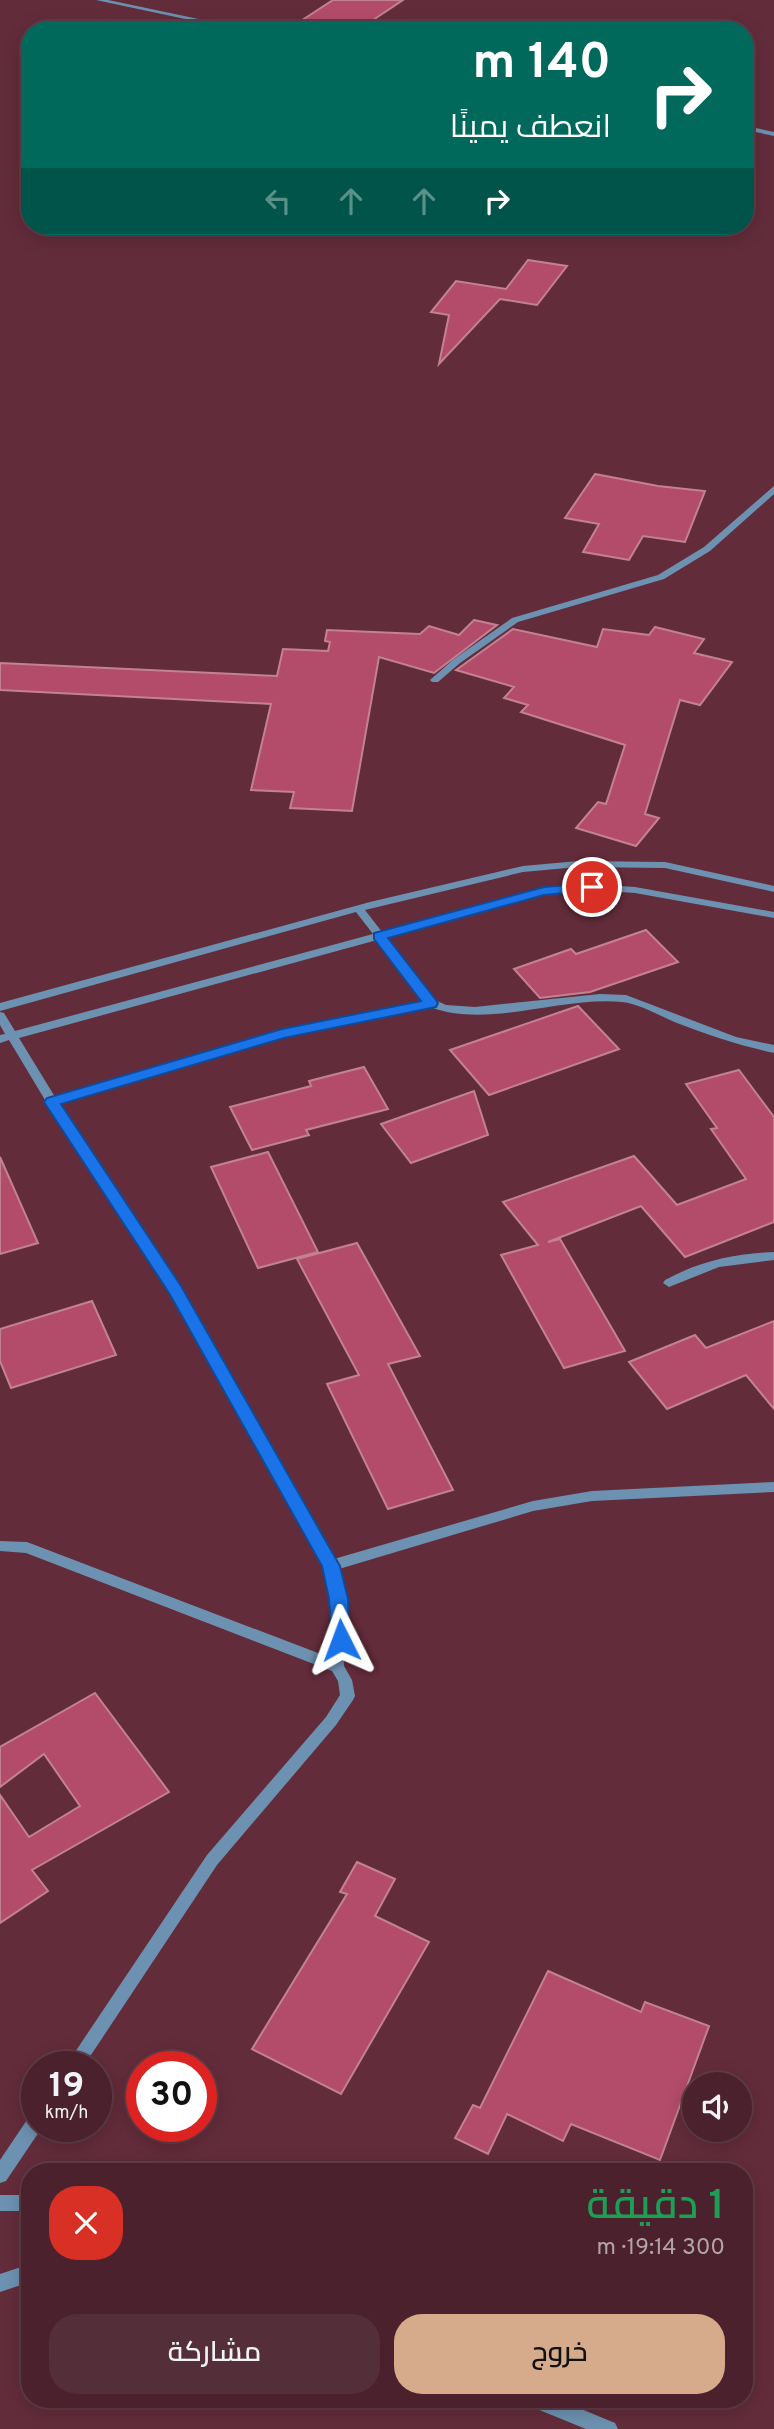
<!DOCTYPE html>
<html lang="ar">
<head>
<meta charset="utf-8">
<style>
  :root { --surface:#4a212c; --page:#542e38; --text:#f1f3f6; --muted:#b2a3a9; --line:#613e48; --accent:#d6ab8b }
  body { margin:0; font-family:Overpass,Cairo,sans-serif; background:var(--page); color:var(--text); direction:rtl; height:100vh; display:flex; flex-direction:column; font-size:26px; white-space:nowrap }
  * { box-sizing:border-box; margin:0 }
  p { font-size:23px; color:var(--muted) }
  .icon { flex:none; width:38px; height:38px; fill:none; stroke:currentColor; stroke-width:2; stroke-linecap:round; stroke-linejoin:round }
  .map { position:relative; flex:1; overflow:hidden; direction:ltr }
  .drawer { position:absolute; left:21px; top:2163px; width:732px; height:245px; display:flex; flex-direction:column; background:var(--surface); border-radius:28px; box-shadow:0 4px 18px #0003,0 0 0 2px var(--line); direction:rtl }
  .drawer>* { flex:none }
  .top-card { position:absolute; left:21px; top:21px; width:733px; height:214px; border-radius:28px; box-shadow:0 4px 18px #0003,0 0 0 2px var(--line); direction:rtl; background:#00695c; color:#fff; overflow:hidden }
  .buttons { position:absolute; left:682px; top:2072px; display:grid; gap:14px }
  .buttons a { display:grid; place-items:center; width:70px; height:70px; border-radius:50%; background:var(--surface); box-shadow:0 4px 18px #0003,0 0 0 2px var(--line); font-size:35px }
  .speed { position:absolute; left:21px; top:2051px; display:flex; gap:14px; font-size:35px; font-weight:700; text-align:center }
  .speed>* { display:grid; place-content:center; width:91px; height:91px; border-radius:50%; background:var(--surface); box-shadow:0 4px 18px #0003,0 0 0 2px var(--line); line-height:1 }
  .speed small { font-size:18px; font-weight:400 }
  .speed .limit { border:10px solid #d22; background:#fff; color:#111 }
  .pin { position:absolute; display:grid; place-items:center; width:60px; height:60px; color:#fff; margin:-30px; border:4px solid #fff; border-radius:50%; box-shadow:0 2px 7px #0007 }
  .me { position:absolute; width:77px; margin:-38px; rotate:357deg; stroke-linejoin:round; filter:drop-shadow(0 0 5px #0008) }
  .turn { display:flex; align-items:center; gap:24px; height:147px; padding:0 28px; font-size:32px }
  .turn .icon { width:91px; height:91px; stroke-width:2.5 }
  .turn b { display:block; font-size:49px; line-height:60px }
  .lanes { display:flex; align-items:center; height:66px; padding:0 28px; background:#0003; justify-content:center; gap:35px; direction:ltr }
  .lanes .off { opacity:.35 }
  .round { display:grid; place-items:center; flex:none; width:74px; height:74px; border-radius:28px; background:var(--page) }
  .head { display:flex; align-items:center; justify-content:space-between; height:119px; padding:0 28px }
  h1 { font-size:42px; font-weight:600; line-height:52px; color:#1e9e55 }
  .action { display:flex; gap:14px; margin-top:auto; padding:14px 28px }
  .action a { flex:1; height:80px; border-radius:28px; background:var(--accent); color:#111; font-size:28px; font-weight:600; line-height:80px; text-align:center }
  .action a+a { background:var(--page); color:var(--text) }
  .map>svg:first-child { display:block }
  .building { fill:#b34c6b; stroke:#c38291; stroke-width:2 }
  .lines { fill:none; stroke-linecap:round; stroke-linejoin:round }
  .minor { fill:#6d92b1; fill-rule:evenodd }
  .route { fill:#1a73e8; stroke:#114b97; stroke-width:2 }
</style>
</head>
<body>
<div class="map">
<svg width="774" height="2429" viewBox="0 0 774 2429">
  <rect width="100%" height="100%" fill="#632c3b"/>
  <g class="building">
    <path d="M333 0H403L358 30H287Z"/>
    <path d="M528 260 567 266 537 305 500 299 439 364 449 315 431 312 456 281 506 289Z"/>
    <path d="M595 474 658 486 705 491 685 542 643 536 629 560 583 552 599 524 565 518Z"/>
    <path d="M474 620 497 625 434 673 379 657 352 811 290 808 294 792 251 790 271 704 0 690V663L277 676 283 649 328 651 330 642 325 641 327 630 420 634 429 626 459 635Z"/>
    <path d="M655 627 704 639 694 653 732 662 700 705 680 700 645 814 659 818 636 846 576 828 598 802 606 804 625 745 521 712 528 705 504 698 514 687 456 670 513 629 597 647 603 629 649 635Z"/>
    <path d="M646 930 678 962 590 992 540 998 514 969 571 949 576 954Z"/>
    <path d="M578 1006 619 1049 489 1095 450 1050Z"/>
    <path d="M364 1067 388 1109 306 1130 309 1135 252 1150 230 1107 311 1086 309 1081Z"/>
    <path d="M739 1070 774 1117V1222L685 1257 641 1206 548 1242 560 1239 625 1351 564 1368 501 1255 538 1245 503 1202 634 1156 677 1205 746 1179 711 1129 717 1128 686 1084Z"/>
    <path d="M474 1091 488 1135 411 1163 381 1124Z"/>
    <path d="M268 1152 318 1252 258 1268 211 1167Z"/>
    <path d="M0 1157 38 1243 0 1254Z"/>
    <path d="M357 1243 420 1356 388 1364 453 1490 388 1509 327 1384 359 1375 297 1259Z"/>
    <path d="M92 1301 116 1355 11 1388 0 1361V1329Z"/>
    <path d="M774 1321V1409L746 1375 667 1409 629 1362 695 1335 706 1348Z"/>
    <path d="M95 1693 169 1792 32 1870 48 1891 0 1923V1795L29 1837 80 1806 44 1754 0 1787V1747Z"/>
    <path d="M357 1862 395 1879 375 1916 429 1942 341 2094 252 2049 347 1894 340 1892Z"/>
    <path d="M548 1971 641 2012 645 2002 709 2026 660 2160 571 2124 563 2141 507 2114 488 2154 455 2138 473 2105 480 2108Z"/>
  </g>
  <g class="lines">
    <g class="minor">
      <path d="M96 0H108L251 30H237Z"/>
      <path d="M649 27 652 30H645Z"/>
      <path d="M746 126 774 132V136L746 130Z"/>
      <path d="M774 486V494L710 551 664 579 518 622 460 663 438 682H432L430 680 454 659 512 618 658 575 704 547Z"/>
      <path d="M578 861 665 862 774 886V892L665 868 578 867 523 872 365 910 382 932 544 888 592 884 635 887 774 912V918L635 893 592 890 544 894 386 937 435 1000 446 1005 475 1007 600 994 626 995 736 1037 774 1045V1053C738 1045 711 1036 677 1023 660 1016 640 1004 622 1002 561 996 488 1029 430 1007L284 1037 59 1104 179 1287 334 1559 533 1501 592 1491 774 1482V1492L592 1501 533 1511 339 1569 346 1616 344 1666 352 1680 355 1696 353 1700 336 1725 217 1865 83 2067H65L207 1855 326 1717 340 1695 338 1681 332 1671 26 1553 0 1551V1541L27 1542 331 1658 332 1616 324 1566 170 1293 48 1105 9 1040 0 1043V1035L5 1034 0 1025V1012L4 1013 15 1031 373 934 356 912 0 1011V1003L370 902 523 866ZM377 940 424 1001 283 1030 55 1097 19 1038Z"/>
      <path d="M774 1252V1260L719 1267 669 1287 663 1283 665 1280C700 1261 734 1254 774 1252Z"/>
      <path d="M37 2112V2126H43L6 2181 0 2183V2160L31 2114Z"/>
      <rect x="0" y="2195" width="30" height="16"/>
      <path d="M30 2264V2282L0 2292V2274Z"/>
      <path d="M524 2399H557L615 2423 618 2429H586L527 2405Z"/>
    </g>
  </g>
  <path class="route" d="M592 883 597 884V890L544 895 388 938 436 1000 438 1003 436 1007 284 1038 61 1104 181 1286 340 1566 348 1599 350 1640 348 1646 341 1648 334 1646 332 1640 329 1599 322 1566 169 1293 44 1102 47 1098 282 1029 421 1001 374 939V933L544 887Z"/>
</svg>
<div class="buttons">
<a><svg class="icon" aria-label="sound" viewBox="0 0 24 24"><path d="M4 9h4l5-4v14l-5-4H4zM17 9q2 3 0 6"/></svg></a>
</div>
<div class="speed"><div>19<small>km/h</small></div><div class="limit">30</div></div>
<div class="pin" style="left:592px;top:887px;background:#d93025"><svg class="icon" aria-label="arrive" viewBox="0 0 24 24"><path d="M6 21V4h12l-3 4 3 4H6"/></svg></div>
<svg class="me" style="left:341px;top:1640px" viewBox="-20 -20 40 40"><path d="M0-17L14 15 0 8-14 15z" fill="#1a73e8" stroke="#fff" stroke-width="4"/></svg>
<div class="top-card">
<div class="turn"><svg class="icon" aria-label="right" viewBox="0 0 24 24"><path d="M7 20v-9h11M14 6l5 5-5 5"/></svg><div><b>140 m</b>انعطف يمينًا</div></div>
<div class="lanes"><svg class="icon off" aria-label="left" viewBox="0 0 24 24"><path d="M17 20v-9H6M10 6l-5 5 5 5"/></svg><svg class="icon off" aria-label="ahead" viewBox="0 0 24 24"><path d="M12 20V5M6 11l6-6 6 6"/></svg><svg class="icon off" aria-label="ahead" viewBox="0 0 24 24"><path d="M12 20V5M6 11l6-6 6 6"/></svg><svg class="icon" aria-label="right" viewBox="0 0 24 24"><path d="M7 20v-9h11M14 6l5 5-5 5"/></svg></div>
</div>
<section class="drawer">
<div class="head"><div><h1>1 دقيقة</h1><p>300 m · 19:14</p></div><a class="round" style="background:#d93025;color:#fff"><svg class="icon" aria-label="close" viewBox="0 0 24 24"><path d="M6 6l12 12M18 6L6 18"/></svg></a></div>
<div class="action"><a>خروج</a><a>مشاركة</a></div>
</section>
</div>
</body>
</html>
